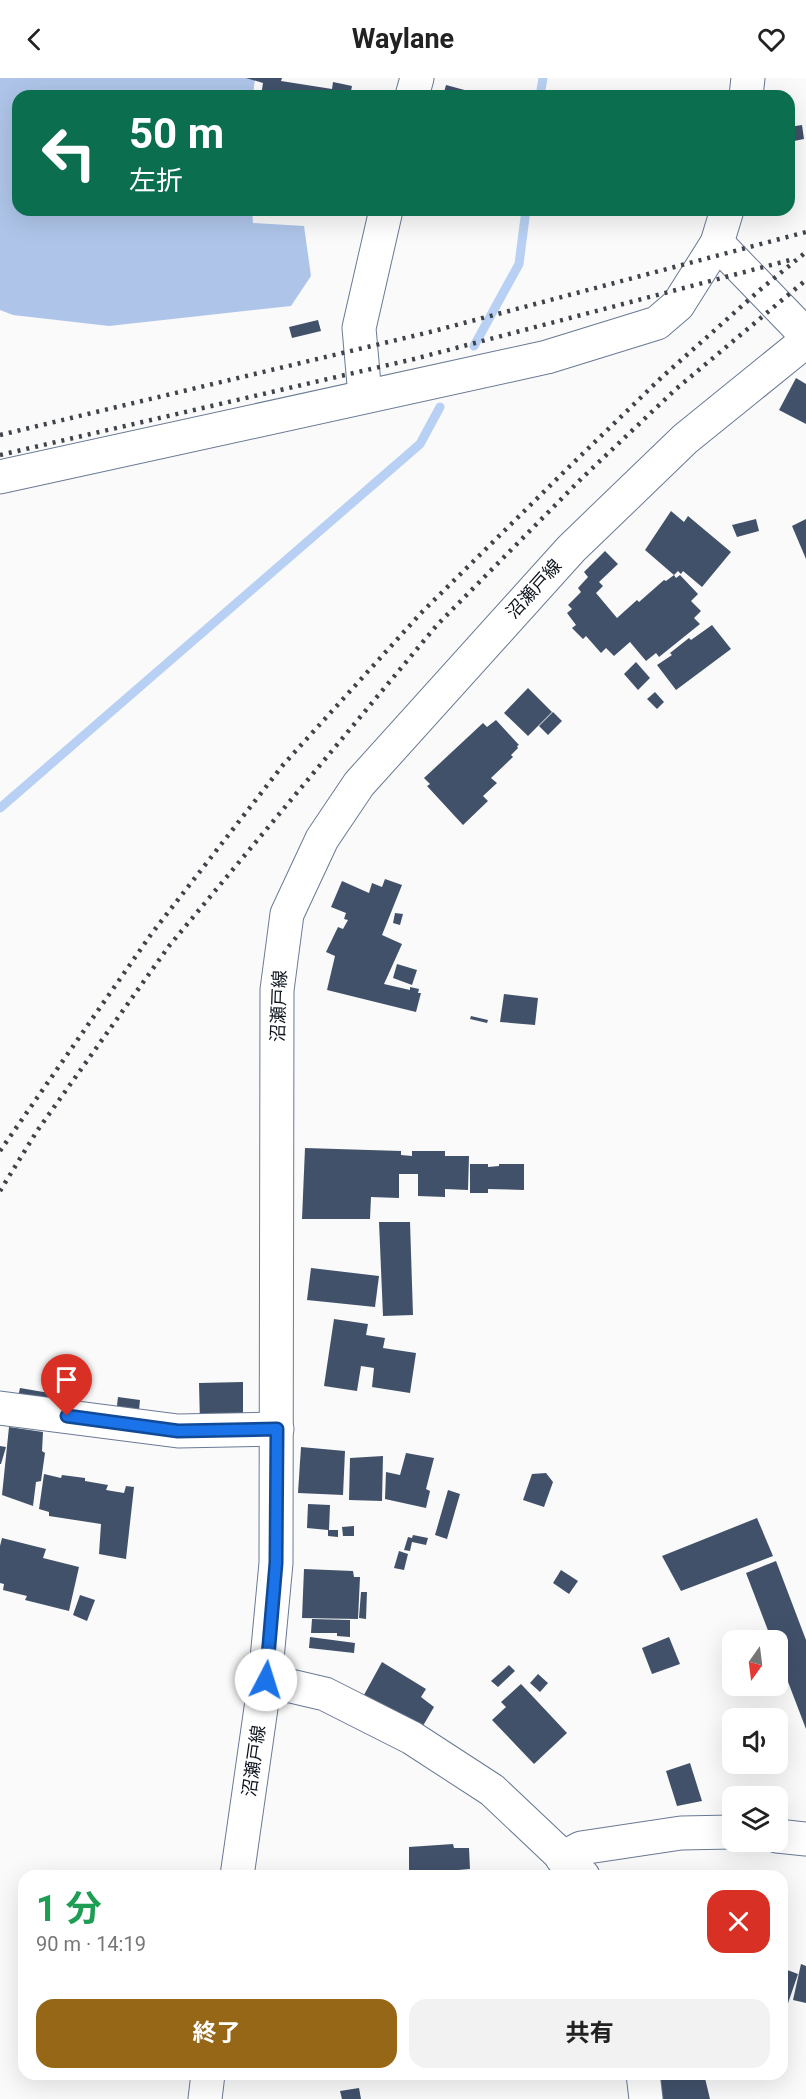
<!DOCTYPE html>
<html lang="ja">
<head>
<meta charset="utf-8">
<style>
  :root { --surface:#fff; --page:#f2f2f2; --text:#222; --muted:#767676; --accent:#976718 }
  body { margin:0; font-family:Roboto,"Noto Sans JP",sans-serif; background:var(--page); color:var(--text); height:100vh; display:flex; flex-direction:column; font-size:22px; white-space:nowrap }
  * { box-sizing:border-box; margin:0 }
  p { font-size:20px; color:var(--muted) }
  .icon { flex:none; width:33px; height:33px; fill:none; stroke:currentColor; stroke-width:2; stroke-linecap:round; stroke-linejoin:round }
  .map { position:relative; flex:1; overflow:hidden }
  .panel { position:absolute; left:18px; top:1792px; width:770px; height:210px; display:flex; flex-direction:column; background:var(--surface); border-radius:18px; box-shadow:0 6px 24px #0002 }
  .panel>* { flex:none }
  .top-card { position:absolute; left:12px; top:12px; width:783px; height:126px; border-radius:18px; box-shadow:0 6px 24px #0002; background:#0b6e4f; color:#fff; overflow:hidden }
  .needle { width:39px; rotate:194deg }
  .buttons { position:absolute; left:722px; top:1552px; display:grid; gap:12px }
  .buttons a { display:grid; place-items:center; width:66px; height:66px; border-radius:12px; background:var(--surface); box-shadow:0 6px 24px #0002; font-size:30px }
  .pin { position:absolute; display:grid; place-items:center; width:51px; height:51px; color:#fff; margin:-62px -26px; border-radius:50% 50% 50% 0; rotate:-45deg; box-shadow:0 0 6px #0007 }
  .pin .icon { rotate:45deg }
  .me { position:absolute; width:66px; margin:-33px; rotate:5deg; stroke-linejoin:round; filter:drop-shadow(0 0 4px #0008) }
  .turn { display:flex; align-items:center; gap:21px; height:126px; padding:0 18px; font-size:27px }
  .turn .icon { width:78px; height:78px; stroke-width:2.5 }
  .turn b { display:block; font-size:42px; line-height:51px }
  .round { display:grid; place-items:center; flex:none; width:63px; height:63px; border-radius:18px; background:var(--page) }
  .head { display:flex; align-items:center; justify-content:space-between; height:102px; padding:0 18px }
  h1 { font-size:36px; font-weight:700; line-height:45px; color:#1e9e55 }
  .action { display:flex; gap:12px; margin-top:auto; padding:12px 18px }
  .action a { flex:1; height:69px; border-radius:18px; background:var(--accent); color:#fff; font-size:24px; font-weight:700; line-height:69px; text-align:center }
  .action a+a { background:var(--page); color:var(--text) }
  header { display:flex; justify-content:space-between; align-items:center; height:78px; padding:0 18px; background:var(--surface); font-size:27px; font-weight:700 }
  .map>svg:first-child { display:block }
  .forest { fill:#aec5e9 }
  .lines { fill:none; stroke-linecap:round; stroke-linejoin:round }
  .stream { stroke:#b8d0f3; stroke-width:9 }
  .building { fill:#41516a }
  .street-casing { stroke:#697a95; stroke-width:35 }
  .secondary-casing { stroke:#697a95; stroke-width:35 }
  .street { stroke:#fff; stroke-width:33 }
  .secondary { stroke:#fff; stroke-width:33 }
  .rail { stroke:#3f444b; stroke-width:4.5; stroke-dasharray:3 6; stroke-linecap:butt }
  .route-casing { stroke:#114b97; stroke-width:15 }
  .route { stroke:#1a73e8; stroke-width:10 }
  .labels { text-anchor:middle; stroke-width:6; stroke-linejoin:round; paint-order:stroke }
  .street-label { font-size:18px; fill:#0e141e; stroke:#fff }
</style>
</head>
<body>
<header><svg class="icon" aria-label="back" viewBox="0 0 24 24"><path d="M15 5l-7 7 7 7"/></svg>Waylane<svg class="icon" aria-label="heart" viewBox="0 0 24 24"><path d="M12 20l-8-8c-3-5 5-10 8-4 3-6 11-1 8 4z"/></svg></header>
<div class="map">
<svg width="806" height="2021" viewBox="0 0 806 2021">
  <rect width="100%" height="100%" fill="#fafafa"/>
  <path class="forest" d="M0 0H255L253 18H18V132H252L253 145 304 148 311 198 291 228 109 248 13 237 0 232Z"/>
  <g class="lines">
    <g class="stream">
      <path d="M540 18 543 0"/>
      <path d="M474 268 519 186 526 132"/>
      <path d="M0 730 420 366 440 329"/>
    </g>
  </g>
  <g class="building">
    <path d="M246 0H282L281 3 332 11 333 4 352 8 350 18H261L263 5Z"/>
    <path d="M446 7 483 17V18H443Z"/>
    <path d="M802 47 804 61 789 64V49Z"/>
    <path d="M318 242 321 253 292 260 289 249Z"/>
    <path d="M796 300 806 306V346L779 332Z"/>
    <path d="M671 433 684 444 688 438 731 474 702 509 683 493 681 496 678 493 674 497 645 472Z"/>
    <path d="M756 441 759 453 737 459 732 447Z"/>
    <path d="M806 441V481L792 448Z"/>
    <path d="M605 473 618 486 599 504 603 508 596 515 617 540 637 522 639 524 664 502 666 503 674 497 676 500 680 497 698 516 691 523 701 533 694 540 700 546 659 579 656 575 646 583 630 564 614 578 606 570 601 575 586 558 583 561 572 550 576 547 567 535 572 531 568 527 581 514 578 510 588 499 584 494Z"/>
    <path d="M712 547 731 571 676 612 657 587 672 577 670 575 689 560 691 562Z"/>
    <path d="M636 584 650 600 638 612 624 596Z"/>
    <path d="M528 610 552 634 528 658 504 635Z"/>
    <path d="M655 614 664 624 657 631 647 621Z"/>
    <path d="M553 634 562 643 548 657 539 648Z"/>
    <path d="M496 642 519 667 517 668 518 670 511 677 513 679 491 700 497 705 483 718 488 723 463 747 427 708 430 706 424 700 483 645 487 649Z"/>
    <path d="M385 801 402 807 382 857 402 866 384 906 410 912V909L419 911 418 915H421L416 934 327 912 335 878 326 874 338 849 343 851 348 842 344 841 346 835 331 829 342 803 369 815 372 805 382 809Z"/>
    <path d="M395 835 403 836 400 847 393 845Z"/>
    <path d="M397 886 417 892 412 907 393 900Z"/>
    <path d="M504 916 538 920 535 947 500 944Z"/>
    <path d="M471 938 488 942 487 945 470 941Z"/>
    <path d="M305 1070 401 1073V1077L412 1078V1073H445V1078H469L468 1112 445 1111V1119L418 1118V1096H399V1120L371 1119 370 1141H302Z"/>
    <path d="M470 1086H488V1089L499 1088V1086H524V1112L488 1111V1115H470Z"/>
    <path d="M379 1144H410L413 1237 383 1238Z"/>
    <path d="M311 1190 379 1198 375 1229 307 1222Z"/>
    <path d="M334 1241 368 1246 366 1257 385 1260 383 1270 416 1275 410 1315 372 1309 374 1290 361 1288 357 1313 324 1308Z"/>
    <path d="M243 1304V1344L200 1345 199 1305Z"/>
    <path d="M20 1310 61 1317 58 1335 16 1328Z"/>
    <path d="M118 1319 140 1322 138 1342 116 1336Z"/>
    <path d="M9 1349 43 1354 42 1373 45 1375 41 1403 36 1404 33 1428 2 1417Z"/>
    <path d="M0 1368 6 1369 1 1386H0Z"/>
    <path d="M301 1369 345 1373 343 1417 298 1415Z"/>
    <path d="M406 1375 434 1380 426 1411 430 1413 426 1430 385 1421 386 1394 400 1397Z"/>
    <path d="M383 1378 382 1423 349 1422 350 1380Z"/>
    <path d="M546 1395 553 1404 544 1429 523 1422 532 1396Z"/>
    <path d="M44 1396 61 1400 62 1397 85 1400V1403L108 1407 106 1412 124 1415 126 1408 134 1409 126 1481 99 1476 101 1446 49 1438V1434L39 1431Z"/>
    <path d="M448 1412 460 1416 447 1461 435 1457Z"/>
    <path d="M308 1426 330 1427 329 1452H338V1459L328 1458V1452L307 1450Z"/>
    <path d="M757 1440 773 1478 681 1513 662 1478Z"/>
    <path d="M354 1448V1458H343L342 1449Z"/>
    <path d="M413 1457 428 1460 426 1467 412 1464 410 1473 404 1472 408 1459 412 1460Z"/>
    <path d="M2 1460 46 1471 43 1480 79 1489 69 1533 25 1522 27 1518 3 1512 4 1506 0 1505V1468Z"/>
    <path d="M399 1473 408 1476 404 1492 394 1490Z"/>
    <path d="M776 1483 806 1562V1651L777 1575V1563H772L746 1495Z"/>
    <path d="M304 1491 353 1493 354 1499H360L358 1541 302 1540Z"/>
    <path d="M561 1492 578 1503 569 1516 553 1505Z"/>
    <path d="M361 1514H367L366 1541 359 1540Z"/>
    <path d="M80 1517 95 1522 87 1543 73 1537Z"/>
    <path d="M312 1541 350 1542V1559L337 1558V1555H311Z"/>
    <path d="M310 1559 355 1565 354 1575 309 1570Z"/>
    <path d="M669 1559 680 1586 652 1596 642 1570Z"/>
    <path d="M382 1584 426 1611 421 1619 434 1629 417 1658 359 1626Z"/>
    <path d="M509 1587 515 1593 498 1609 491 1603Z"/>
    <path d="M538 1596 548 1605 540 1614 530 1605Z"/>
    <path d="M521 1606 567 1655 534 1686 492 1642 506 1629 501 1624Z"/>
    <path d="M690 1685 702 1723 677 1728 666 1693Z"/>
    <path d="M453 1766 454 1770H469L470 1791 458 1792 457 1796 409 1798V1769Z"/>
    <path d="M801 1886 806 1888V1925L793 1922Z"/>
    <path d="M782 1890 798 1896 785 1934 782 1933Z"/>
    <path d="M630 1996H704L710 2021H635Z"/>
    <path d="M713 1996H734V1999L714 2002Z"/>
    <path d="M359 2010 361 2021H342L340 2013Z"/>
  </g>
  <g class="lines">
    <defs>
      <g id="street">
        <path d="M412 18 417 0"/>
        <path d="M746 18 748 0"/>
        <path d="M717 165 806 257"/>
        <path d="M365 318 359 250 386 132"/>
        <path d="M0 399 547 279 657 245 678 227 717 165 727 132"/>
        <path d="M0 1330 178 1353 277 1351"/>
        <path d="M265 1602 325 1616 412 1660 492 1712 583 1798"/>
        <path d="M777 1758 806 1761"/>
        <path d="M562 1780 581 1770 681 1755 732 1754"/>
        <path d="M643 1996 646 2021"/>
      </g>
      <g id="secondary">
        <path d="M237 1798 265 1602 276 1485 277 912 287 836 322 761 359 706 571 471 685 361 806 263"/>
        <path d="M205 2021 208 1996"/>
      </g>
    </defs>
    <use href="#street" class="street-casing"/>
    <use href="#secondary" class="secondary-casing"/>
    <use href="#street" class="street"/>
    <use href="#secondary" class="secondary"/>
    <g class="rail">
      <path d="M0 357 430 254 806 154"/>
      <path d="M0 377 414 281 794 181"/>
      <path d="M0 1073 152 855 283 687 422 534 570 388 662 299 761 211 806 174"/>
      <path d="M0 1113 37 1053 169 868 437 547 582 400 676 311 806 202"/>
    </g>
  </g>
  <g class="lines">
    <defs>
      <path id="route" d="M67 1338 178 1353 277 1351 276 1485 266 1602"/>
    </defs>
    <use href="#route" class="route-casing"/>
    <use href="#route" class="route"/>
  </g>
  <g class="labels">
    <g class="street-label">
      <text transform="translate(534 511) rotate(-48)" y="6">沼瀬戸線</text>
      <text transform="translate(279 928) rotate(-88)" y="6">沼瀬戸線</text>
      <text transform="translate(254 1683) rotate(-82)" y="6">沼瀬戸線</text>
    </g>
  </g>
</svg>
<div class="buttons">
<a><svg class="needle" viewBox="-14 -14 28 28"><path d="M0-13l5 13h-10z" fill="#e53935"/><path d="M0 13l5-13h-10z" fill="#767676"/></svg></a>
<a><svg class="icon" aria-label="sound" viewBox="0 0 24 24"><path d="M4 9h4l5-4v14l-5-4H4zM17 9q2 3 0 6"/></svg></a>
<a><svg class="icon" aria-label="layers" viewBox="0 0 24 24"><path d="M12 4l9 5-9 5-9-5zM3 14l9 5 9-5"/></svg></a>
</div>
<div class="pin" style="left:67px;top:1338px;background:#d93025"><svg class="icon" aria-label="arrive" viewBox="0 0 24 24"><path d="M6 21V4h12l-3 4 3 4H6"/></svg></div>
<svg class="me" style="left:266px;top:1602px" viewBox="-20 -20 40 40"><circle r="19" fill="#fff"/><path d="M0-13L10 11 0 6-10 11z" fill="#1a73e8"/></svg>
<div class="top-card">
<div class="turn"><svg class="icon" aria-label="left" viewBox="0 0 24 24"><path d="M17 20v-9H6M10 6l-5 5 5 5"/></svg><div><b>50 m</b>左折</div></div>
</div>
<section class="panel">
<div class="head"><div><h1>1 分</h1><p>90 m · 14:19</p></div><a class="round" style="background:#d93025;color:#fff"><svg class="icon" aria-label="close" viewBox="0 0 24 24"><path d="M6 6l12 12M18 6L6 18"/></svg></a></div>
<div class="action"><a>終了</a><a>共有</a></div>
</section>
</div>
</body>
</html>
